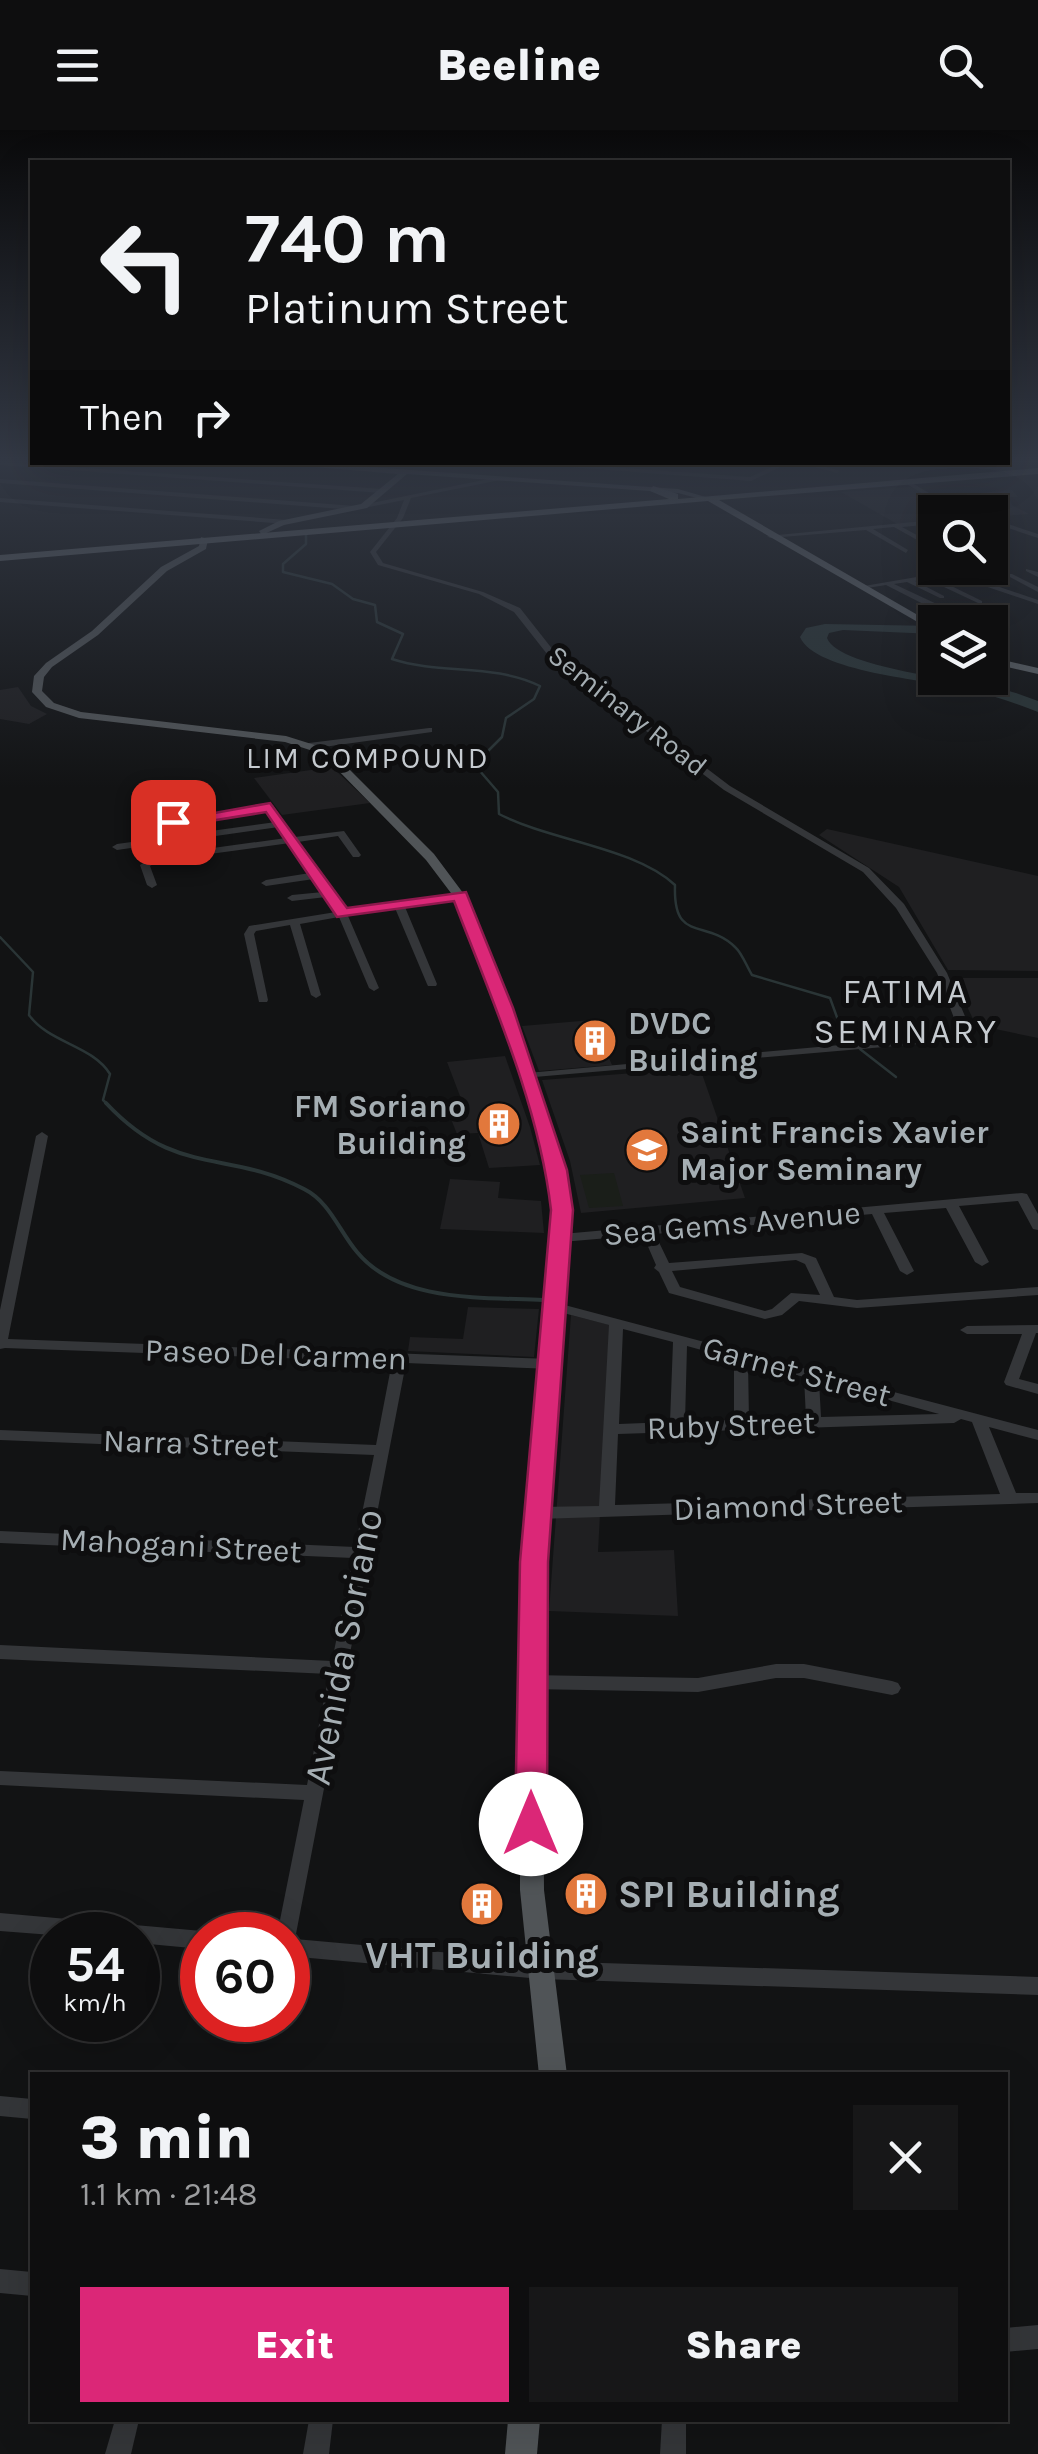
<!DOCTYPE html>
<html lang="en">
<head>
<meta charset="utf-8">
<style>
  :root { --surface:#0e0e0f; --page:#171718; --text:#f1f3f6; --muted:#9b9c9e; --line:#2e2e2f; --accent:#db2777 }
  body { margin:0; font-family:Karla,sans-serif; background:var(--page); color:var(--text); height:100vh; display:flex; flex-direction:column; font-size:38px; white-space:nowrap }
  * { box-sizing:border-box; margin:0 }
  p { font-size:32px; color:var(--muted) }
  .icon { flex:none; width:55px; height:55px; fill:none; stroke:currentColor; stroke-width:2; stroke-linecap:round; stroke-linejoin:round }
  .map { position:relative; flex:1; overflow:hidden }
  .side { position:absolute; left:30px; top:1942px; width:978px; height:350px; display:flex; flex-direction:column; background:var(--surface); border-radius:0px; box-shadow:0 10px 40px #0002,0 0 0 2px var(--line) }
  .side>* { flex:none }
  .hud { position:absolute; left:30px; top:30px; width:980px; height:305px; border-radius:0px; box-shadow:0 10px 40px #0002,0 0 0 2px var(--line); background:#0e0e0f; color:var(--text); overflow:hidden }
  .controls { position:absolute; left:918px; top:365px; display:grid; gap:20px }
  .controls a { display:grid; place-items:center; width:90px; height:90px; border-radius:0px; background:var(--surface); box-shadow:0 10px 40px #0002,0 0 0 2px var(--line); font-size:50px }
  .speed { position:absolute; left:30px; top:1782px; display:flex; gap:20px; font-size:50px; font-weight:700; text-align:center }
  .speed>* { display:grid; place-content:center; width:130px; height:130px; border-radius:50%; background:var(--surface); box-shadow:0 10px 40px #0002,0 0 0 2px var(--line); line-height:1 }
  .speed small { font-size:25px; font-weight:400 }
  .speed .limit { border:15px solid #d22; background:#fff; color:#111 }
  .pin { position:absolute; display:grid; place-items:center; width:85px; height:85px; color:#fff; margin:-42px; border-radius:20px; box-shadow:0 5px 15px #0006 }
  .me { position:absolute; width:110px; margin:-55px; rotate:0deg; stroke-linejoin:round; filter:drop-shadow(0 0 8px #0008) }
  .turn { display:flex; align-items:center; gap:35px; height:210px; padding:0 50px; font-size:45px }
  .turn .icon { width:130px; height:130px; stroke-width:2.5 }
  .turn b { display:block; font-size:70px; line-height:85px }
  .then { display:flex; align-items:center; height:95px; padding:0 50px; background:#0003; gap:20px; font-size:38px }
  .round { display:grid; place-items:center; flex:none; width:105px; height:105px; border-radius:0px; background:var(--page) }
  .head { display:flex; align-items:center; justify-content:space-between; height:170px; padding:0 50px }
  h1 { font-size:60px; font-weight:800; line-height:75px }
  .button { display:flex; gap:20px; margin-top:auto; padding:20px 50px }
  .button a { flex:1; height:115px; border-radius:0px; background:var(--accent); color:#fff; font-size:40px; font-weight:800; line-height:115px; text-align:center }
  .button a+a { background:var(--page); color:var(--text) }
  header { display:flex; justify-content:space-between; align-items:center; height:130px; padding:0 50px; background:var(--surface); font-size:45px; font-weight:800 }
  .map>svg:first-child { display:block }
  .built { fill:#1f1f21 }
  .green { fill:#1a1e19 }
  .water { fill:#2a3536 }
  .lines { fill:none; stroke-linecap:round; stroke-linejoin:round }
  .stream-far1 { stroke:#2a3536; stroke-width:2.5 }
  .stream { stroke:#2a3536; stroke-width:4 }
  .minor { fill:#343639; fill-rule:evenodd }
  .major { fill:#505457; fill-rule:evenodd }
  .highway { fill:#606569; fill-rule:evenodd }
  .route { fill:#db2777; stroke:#8e194d; stroke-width:2.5 }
  .labels { text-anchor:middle; stroke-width:10; stroke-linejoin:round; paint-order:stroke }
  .far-street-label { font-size:28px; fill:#a5aeb3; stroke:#0e0e0f }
  .far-neighbourhood-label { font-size:30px; letter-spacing:2.5px; fill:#c6cbd0; stroke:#0e0e0f }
  .poi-label { font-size:32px; font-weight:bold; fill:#a5aeb3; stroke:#0e0e0f; text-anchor:start }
  .street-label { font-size:32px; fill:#a5aeb3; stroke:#0e0e0f }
  .neighbourhood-label { font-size:35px; letter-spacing:2.5px; fill:#c6cbd0; stroke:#0e0e0f }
  .near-street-label { font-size:38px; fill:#a5aeb3; stroke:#0e0e0f }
  .near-poi-label { font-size:38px; font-weight:bold; fill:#a5aeb3; stroke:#0e0e0f; text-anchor:start }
</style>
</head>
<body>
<header><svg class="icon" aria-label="menu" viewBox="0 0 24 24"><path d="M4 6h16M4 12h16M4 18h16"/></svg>Beeline<svg class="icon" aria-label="search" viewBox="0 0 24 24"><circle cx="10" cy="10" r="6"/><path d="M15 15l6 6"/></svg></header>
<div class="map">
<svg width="1038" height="2324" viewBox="0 0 1038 2324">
  <rect width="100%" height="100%" fill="#121314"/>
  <g class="built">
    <path d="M910 357 938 367 1012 360 1018 367H1008L1012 375 1029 384 990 387V382H935V391L899 395 841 362Z"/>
    <path d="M18 557 31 576 47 584 29 594 0 589V560Z"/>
    <path d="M332 637 370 673 282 685 254 648Z"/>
    <path d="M827 699 1038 746V841L948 840 899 757 819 705Z"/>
    <path d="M953 848H1038V908L976 895Z"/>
    <path d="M592 890 612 935 539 941 522 896Z"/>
    <path d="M505 926 530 997 540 1035 489 1038 478 1003 457 1004 451 989 468 987 447 932Z"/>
    <path d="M700 938 745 1068 581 1083 570 1031 542 950Z"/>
    <path d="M450 1049 500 1052 498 1068 541 1071 544 1103 440 1099Z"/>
    <path d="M468 1177 539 1179 534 1227 408 1221 410 1207 463 1209Z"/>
    <path d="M571 1185 610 1195 598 1422 674 1420 678 1486 549 1481Z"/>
  </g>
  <path class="green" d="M614 1043 623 1076 589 1078 580 1045Z"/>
  <path class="water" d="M825 494 935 496V504L843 500 829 503 827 508C839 540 981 551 1016 563L1038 571V582C1013 572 988 564 963 558 927 550 815 542 800 507L806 498Z"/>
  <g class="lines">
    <g class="stream-far1">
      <path d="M306 403V414L283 434V442L332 454 353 469 375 475 377 492 403 504 392 529C441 545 493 533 540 556L534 569 506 588 502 607 479 630V640L498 662 499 684C551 711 634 717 675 755 673 814 705 788 735 817 742 823 747 837 752 845L830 868 842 901 854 914"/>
      <path d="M0 807 33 842 29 885C49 913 92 915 110 944L103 970 108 975"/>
      <path d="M860 919 896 947"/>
    </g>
    <path class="stream" d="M106 973C177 1049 226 1018 304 1059 330 1072 339 1101 357 1122 399 1173 483 1167 543 1170"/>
    <g class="minor">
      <path d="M0 332 382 359 385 361 382 363 0 335Z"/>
      <path d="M506 332H540L750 347 783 332H791L751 351Z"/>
      <path d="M797 332H808L840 341 837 343Z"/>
      <path d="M866 332H873L876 335 873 337Z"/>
      <path d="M498 347 500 350 411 368 403 388 376 422 383 433 483 462 520 478 557 525 730 656 869 738 904 774 947 843 969 896 963 907 942 912 523 948 521 946 527 943 942 906 954 903 957 896 937 843 896 778 863 742 724 660 551 529 514 482 479 464 378 435 370 422 397 388 404 370 364 378 362 375Z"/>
      <path d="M0 349 355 376 358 378 355 380 0 353Z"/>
      <path d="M907 350 934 366 935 367 930 368 905 353Z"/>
      <path d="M0 368 287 390 290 392 287 394 0 372Z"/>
      <path d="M990 388 1038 404V408L990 392Z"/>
      <path d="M935 390V394L902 397 935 415V420L894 397 873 399 908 420 906 423 866 400 770 408 767 406Z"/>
      <path d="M1026 439 1038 442V447L1026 441Z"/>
      <path d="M952 441 1038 470V474L952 445 935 448 982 471V473H978L927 449 915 451 944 466V468H940L907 452 894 454 941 476V480H935L886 455 867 458 864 456Z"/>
      <path d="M1008 444H1012L1038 457V462L1008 446Z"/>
      <path d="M429 598H432V602L309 619 305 616 309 613Z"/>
      <path d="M270 674 273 675 295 707 344 701 361 725 359 727H353L338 706 298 712 345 780 463 763 465 765 460 768 405 777 437 854 436 856H428L427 854 395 778 348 786 379 858 374 861 369 858 339 787 300 794 321 865 316 868 311 865 290 795 256 801 254 804 268 870 267 872H259L244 804 249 796 336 782 326 767 292 771 287 768 292 765 323 762 314 749 266 756 261 753 266 750 310 743 290 713 158 731 150 736 157 755 152 758 147 755 140 735 155 726 286 708 279 697 117 720 112 717 117 714 276 692 268 680 140 700 135 697 140 694Z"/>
      <path d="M42 1002 48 1006 8 1209 552 1229 559 1234 552 1239 406 1233 295 1809 541 1831 1038 1847V1865L541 1849 288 1826V1805H277L304 1670 0 1655V1641L307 1655 329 1544 0 1529V1515L332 1531 353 1428 0 1413V1401L355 1417 374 1325 0 1310V1300L376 1315 392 1232 5 1218 0 1219V1180L36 1006Z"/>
      <path d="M1022 1063 1027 1064 1038 1084V1100L1033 1099 1018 1071 959 1076 989 1132 982 1136 975 1132 946 1078 884 1083 914 1141 907 1145 900 1141 872 1084 655 1104 669 1133 802 1123 816 1128 834 1167 857 1170 1038 1157V1165L857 1178 799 1171 782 1185 765 1189 669 1163 659 1142 654 1138 656 1135 643 1105 562 1112 555 1108 562 1104ZM796 1130 805 1134 820 1165 791 1163 772 1179 765 1181 680 1157 672 1141Z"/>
      <path d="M557 1173 1038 1300V1310L989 1297 1016 1363H1038V1373L538 1389 532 1387 530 1383 532 1379 538 1377 599 1376 609 1195 552 1180 550 1177 552 1174ZM623 1199 673 1212 670 1292 619 1294ZM687 1216 734 1229V1290L685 1292ZM748 1232 804 1247 806 1288 749 1290ZM819 1251 939 1284 821 1287ZM961 1289 972 1292 1000 1364 615 1375 618 1304 954 1293Z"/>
      <path d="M1038 1195V1203H1036L1019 1249 1038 1254V1264L1006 1255 1004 1252 1022 1204H967L960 1200 967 1196Z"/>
      <path d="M776 1534H804L892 1551 898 1553 901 1558 898 1563 892 1565 804 1548H776L698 1562 530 1559 524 1557 521 1552 524 1547 530 1545 698 1548Z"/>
      <path d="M0 1783 202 1801 210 1805H202V1819L138 1813V1805H52L0 1801Z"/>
      <path d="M0 1966 32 1969V1989L0 1986Z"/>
      <path d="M0 2139 32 2142V2166L0 2163Z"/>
      <path d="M1038 2195V2219L1005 2222V2198Z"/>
      <path d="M115 2290H139L131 2324H105Z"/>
      <path d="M309 2290H333L329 2324H303Z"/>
      <path d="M662 2290H686V2324H660Z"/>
    </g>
    <g class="major">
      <path d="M255 332H297L678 359 716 370 712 372 678 363 407 344 367 378 284 395 262 405 259 401 279 391 361 374 398 344Z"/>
      <path d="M201 407 208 409 206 419 167 441 98 505 52 537 44 547 42 561 54 573 81 582 286 606 321 617 339 629 434 724 469 771 541 961 569 1060 570 1108 542 1499 544 1760 567 1945H539L520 1760V1499L554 1108 553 1060 525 961 457 771 426 730 331 633 313 621 285 612 79 588 46 577 32 562 34 546 46 533 92 501 161 437 199 416Z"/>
      <path d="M508 2290H540L537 2324H505Z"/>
    </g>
    <g class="highway">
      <path d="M1038 338V344L719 370 935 495V502L708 371 0 431V425L669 369 650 361 653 356 678 364V369Z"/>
      <path d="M990 527 1038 538V544L990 533Z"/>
    </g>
  </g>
  <linearGradient id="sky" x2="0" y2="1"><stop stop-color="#0a0a0b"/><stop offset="0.5" stop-color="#333945"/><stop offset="1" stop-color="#333945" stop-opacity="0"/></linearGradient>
  <rect width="1038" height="658" fill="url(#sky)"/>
  <path class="route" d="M270 673 347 778 466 762 513 878 567 1040 573 1080 548 1432 547 1694 542 1704 531 1707 520 1704 515 1694 520 1432 551 1080C539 975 492 870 454 771L337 787 266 682 173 697 165 692Z"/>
  <defs>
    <symbol id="building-disc" viewBox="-11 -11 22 22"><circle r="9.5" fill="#e2783c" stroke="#0e0e0f"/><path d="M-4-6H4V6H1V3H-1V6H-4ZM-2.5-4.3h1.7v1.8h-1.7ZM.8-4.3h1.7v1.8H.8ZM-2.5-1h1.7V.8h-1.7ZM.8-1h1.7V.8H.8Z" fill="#fff"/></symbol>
    <symbol id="university-disc" viewBox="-11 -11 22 22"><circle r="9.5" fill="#e2783c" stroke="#0e0e0f"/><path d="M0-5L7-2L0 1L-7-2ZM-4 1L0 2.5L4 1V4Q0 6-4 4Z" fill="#fff"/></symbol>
  </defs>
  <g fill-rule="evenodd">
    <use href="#building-disc" x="570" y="886" width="50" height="50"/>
    <use href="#building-disc" x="474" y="969" width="50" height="50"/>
    <use href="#university-disc" x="622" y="995" width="50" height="50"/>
    <use href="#building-disc" x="561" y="1739" width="50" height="50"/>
    <use href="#building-disc" x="457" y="1749" width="50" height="50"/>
  </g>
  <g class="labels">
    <g class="far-street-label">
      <text transform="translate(628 580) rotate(38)" y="10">Seminary Road</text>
    </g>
    <g class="far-neighbourhood-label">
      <text x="368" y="638">LIM COMPOUND</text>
    </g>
    <g class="poi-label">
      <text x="628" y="904">DVDC<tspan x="628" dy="37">Building</tspan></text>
      <text x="466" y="987" text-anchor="end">FM Soriano<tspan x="466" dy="37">Building</tspan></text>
      <text x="680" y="1013">Saint Francis Xavier<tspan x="680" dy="37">Major Seminary</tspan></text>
    </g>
    <g class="street-label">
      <text transform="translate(732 1093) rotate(-5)" y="11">Sea Gems Avenue</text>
      <text transform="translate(276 1224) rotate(2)" y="11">Paseo Del Carmen</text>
      <text transform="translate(797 1241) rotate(15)" y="11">Garnet Street</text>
      <text transform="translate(731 1295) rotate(-2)" y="11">Ruby Street</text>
      <text transform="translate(191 1313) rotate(2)" y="11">Narra Street</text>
      <text transform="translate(788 1375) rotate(-2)" y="11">Diamond Street</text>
      <text transform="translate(181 1415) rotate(3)" y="11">Mahogani Street</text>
    </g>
    <g class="neighbourhood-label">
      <text x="906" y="873">FATIMA<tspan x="906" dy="40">SEMINARY</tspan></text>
    </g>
    <g class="near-street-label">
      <text transform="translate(343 1517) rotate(-79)" y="13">Avenida Soriano</text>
    </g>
    <g class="near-poi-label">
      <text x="618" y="1777">SPI Building</text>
      <text x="482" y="1838" text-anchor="middle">VHT Building</text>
    </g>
  </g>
</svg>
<div class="controls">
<a><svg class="icon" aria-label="search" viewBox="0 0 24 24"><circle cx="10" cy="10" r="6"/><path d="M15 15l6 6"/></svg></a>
<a><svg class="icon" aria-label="layers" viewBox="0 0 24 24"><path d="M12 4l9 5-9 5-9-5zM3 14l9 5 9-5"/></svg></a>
</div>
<div class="speed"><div>54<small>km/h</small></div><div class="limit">60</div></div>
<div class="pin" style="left:173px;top:692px;background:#d93025"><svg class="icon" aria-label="arrive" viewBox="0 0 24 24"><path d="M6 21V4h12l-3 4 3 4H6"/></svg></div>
<svg class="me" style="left:531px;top:1694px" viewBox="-20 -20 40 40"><circle r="19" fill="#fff"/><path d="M0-13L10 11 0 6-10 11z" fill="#db2777"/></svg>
<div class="hud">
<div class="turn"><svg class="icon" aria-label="left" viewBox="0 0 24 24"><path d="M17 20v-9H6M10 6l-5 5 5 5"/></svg><div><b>740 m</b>Platinum Street</div></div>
<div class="then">Then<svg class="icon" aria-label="right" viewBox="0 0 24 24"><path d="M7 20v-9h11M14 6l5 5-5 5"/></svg></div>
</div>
<section class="side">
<div class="head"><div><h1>3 min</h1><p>1.1 km · 21:48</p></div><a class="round"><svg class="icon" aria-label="close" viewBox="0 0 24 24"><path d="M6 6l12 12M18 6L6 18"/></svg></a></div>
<div class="button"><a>Exit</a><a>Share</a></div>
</section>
</div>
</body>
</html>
